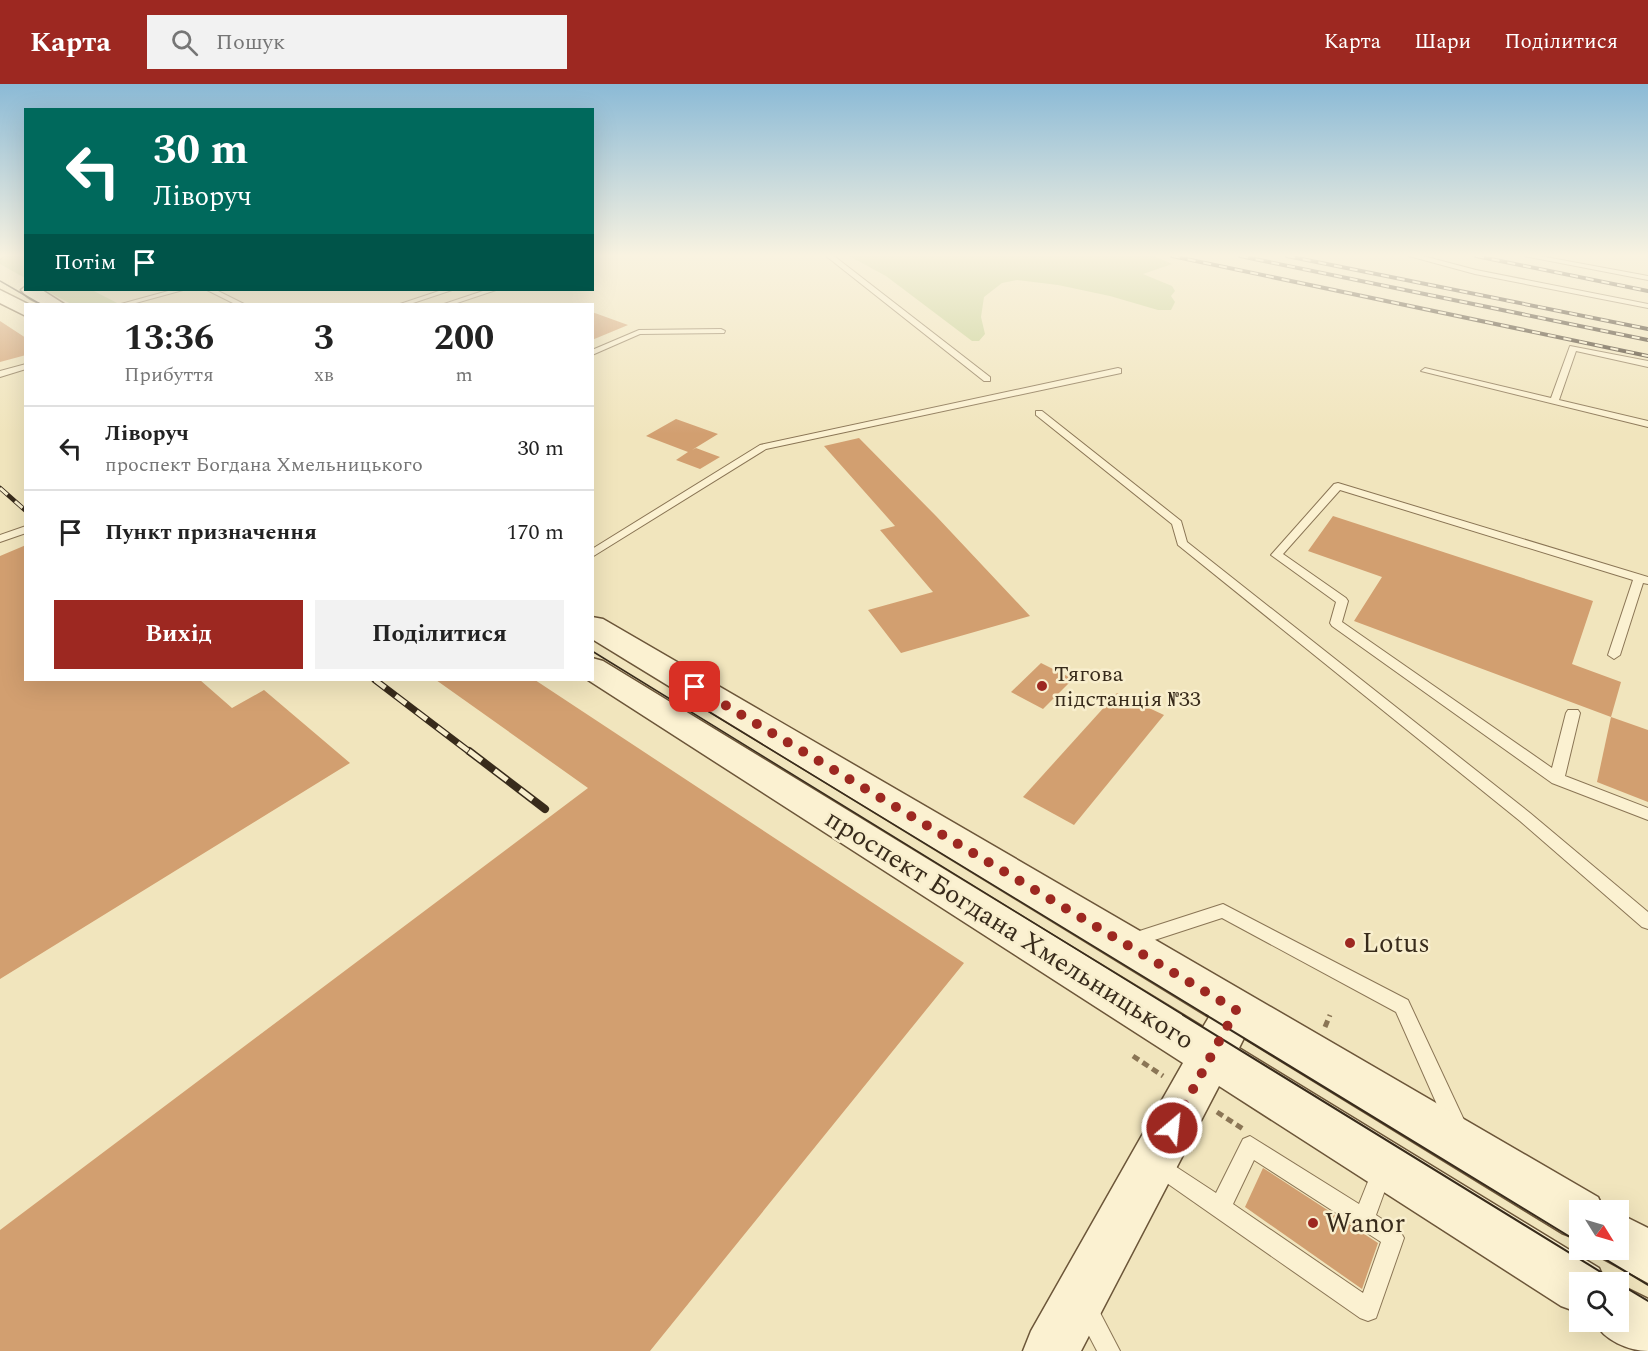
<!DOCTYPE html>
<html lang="uk">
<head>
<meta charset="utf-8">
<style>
  :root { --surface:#fff; --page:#f2f2f2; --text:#222; --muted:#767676; --line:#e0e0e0; --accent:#9d2821 }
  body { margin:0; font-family:Spectral,serif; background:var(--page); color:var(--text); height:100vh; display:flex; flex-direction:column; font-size:22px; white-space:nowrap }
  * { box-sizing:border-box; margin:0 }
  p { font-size:20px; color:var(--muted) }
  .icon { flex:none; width:33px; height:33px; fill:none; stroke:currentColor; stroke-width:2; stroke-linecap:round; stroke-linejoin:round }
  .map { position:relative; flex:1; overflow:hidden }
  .drawer { position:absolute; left:24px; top:219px; width:570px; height:378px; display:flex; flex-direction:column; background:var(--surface); border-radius:0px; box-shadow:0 6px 24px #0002 }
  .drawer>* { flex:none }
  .hud { position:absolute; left:24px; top:24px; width:570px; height:183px; border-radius:0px; box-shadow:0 6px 24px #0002; background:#00695c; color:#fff; overflow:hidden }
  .needle { width:39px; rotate:127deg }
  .controls { position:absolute; left:1569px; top:1116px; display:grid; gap:12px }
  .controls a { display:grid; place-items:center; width:60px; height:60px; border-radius:0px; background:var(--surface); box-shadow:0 6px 24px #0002; font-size:30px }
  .pin { position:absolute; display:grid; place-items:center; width:51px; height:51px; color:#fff; margin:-26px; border-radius:12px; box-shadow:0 3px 9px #0006 }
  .me { position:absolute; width:66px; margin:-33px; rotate:28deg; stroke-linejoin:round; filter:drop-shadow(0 0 4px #0008) }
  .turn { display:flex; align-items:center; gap:21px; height:126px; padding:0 30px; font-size:27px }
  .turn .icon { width:78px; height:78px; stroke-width:2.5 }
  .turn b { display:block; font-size:42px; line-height:51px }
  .then { display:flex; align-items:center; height:57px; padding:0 30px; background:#0003; gap:12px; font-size:22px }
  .eta { display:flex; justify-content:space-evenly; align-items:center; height:102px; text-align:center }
  .eta b { font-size:36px; font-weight:700; line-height:42px }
  .action { display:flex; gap:12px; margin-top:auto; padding:12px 30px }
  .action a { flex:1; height:69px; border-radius:0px; background:var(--accent); color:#fff; font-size:24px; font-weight:700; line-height:69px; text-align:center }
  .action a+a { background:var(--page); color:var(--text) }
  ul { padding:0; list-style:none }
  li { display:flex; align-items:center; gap:18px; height:84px; padding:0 30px; border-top:2px solid var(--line) }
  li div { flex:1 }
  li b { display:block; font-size:22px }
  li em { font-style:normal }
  header { display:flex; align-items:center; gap:36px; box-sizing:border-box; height:84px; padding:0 30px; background:var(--accent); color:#fff }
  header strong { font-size:28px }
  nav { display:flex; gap:33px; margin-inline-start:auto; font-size:21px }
  .search { width:420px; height:54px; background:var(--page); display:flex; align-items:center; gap:15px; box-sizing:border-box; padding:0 21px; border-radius:0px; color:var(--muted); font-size:22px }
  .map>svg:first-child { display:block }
  .green { fill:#c4cf91 }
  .building { fill:#d29f70 }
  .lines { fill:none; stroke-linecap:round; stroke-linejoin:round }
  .lane-casing { stroke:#8a7555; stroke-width:2 }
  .secondary-casing { stroke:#6c5639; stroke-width:3 }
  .path { stroke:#8a7555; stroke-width:5; stroke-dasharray:7 4.5; stroke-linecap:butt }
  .lane { fill:#fbf1d1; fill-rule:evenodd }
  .secondary { fill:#fbf1d1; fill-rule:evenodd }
  .tram-far1 { stroke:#382b1b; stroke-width:1.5 }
  .tram { stroke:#382b1b; stroke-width:2 }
  .rail-far3-casing { stroke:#382b1b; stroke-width:4 }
  .rail-far2-casing { stroke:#382b1b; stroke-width:4.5 }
  .rail-far1-casing { stroke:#382b1b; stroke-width:7 }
  .rail-casing { stroke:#382b1b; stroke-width:8 }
  .rail-far3 { stroke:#f8eecd; stroke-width:2; stroke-dasharray:8; stroke-linecap:butt }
  .rail-far2 { stroke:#f8eecd; stroke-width:3; stroke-dasharray:10; stroke-linecap:butt }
  .rail-far1 { stroke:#f8eecd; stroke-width:4.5; stroke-dasharray:13; stroke-linecap:butt }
  .rail { stroke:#f8eecd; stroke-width:5; stroke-dasharray:16; stroke-linecap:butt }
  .route { stroke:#9d2821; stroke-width:10; stroke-dasharray:0 18 }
  .poi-dot { fill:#9d2821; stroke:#f8eecd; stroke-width:2 }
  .labels { text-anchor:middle; stroke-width:5; stroke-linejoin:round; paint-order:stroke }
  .poi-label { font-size:22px; fill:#382b1b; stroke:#f8eecd; text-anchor:start }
  .near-street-label { font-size:27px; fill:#382b1b; stroke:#f8eecd }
  .near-poi-label { font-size:27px; fill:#382b1b; stroke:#f8eecd; text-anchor:start }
</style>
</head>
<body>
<header>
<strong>Карта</strong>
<div class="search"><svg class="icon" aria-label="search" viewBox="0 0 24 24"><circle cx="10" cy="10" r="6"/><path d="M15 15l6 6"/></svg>Пошук</div>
<nav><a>Карта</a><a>Шари</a><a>Поділитися</a></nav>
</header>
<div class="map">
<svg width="1648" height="1267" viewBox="0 0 1648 1267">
  <rect width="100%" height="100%" fill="#f1e5bd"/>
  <g class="green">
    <path d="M0 172H25V194L0 180Z"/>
    <path d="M849 172H1154L1172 180 1143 190 1172 202 1175 207 1171 212 1175 218 1171 226H1158L1110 212 1058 201 1017 196 1002 199 984 213 981 233 985 250 979 257H972L886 192Z"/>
    <path d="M45 206H92L119 220H71Z"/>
  </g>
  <g class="building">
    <path d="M592 228 628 241 592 256Z"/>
    <path d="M0 237 26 254V271L0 278Z"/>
    <path d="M676 335 718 350 692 366 696 364 720 373 700 385 676 376 688 368 646 352Z"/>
    <path d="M859 354 936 432 1030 532 901 569 868 526 933 508 880 446 895 442 824 362Z"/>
    <path d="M1333 432 1593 517 1572 580 1621 598 1611 633 1354 537 1382 493 1308 467Z"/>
    <path d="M26 461V596H200L232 624 264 606 350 679 0 895V472Z"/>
    <path d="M1041 579 1073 595 1043 625 1011 608Z"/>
    <path d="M436 596H535L964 879 650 1267H0V1146L588 704Z"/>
    <path d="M1117 609 1164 631 1074 741 1023 713Z"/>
    <path d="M1611 633 1648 646V718L1597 698Z"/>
    <path d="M1263 1084 1378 1159 1362 1205 1245 1123Z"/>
  </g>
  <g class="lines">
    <defs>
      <g id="lane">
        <path d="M0 172H4L0 175Z"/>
        <path d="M826 172H834L990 293V297H984Z"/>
        <path d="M1409 172H1423L1476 186 1648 220V224L1475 190Z"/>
        <path d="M1524 172H1540L1648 192V196Z"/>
        <path d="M172 206H183L132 220H121Z"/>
        <path d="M207 206H216L244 220H235Z"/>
        <path d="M442 206H452L410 220H400Z"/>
        <path d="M486 206H496L454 220H444Z"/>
        <path d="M721 245 725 247 724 249 640 250 592 271V266L639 246Z"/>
        <path d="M1570 262 1648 277V283L1576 267 1559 316 1648 337V343L1421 287 1425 284 1551 314Z"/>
        <path d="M26 280V285L0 293V287Z"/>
        <path d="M1118 284 1121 285V289L766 365 592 473V465L760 361Z"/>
        <path d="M1036 327H1042L1181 437 1187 458 1530 729 1648 828V845L1642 843 1520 737 1178 461 1172 440 1036 331Z"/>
        <path d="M1338 399 1648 493V500L1643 499 1620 571 1614 575 1608 571 1633 496 1340 406 1283 470 1346 514 1348 517 1342 538 1552 684 1566 629 1568 626H1578L1580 629 1565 692 1648 724V736L1552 699 1332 542 1330 539 1336 518 1271 471 1334 400Z"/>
        <path d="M26 442V449L0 458V451Z"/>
        <path d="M1223 820 1408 916 1464 1036 1467 1043 1464 1050 1457 1053 1450 1050 1396 928 1222 834 1130 864 1124 862 1122 857 1124 852Z"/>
        <path d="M1250 1052 1359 1120 1375 1080 1382 1077 1389 1080 1392 1087 1376 1131 1400 1147 1404 1154 1376 1234 1368 1237 1360 1234 1151 1088 1148 1081 1151 1074 1158 1071 1216 1109 1243 1055ZM1254 1076 1381 1158 1363 1209 1233 1120Z"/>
        <path d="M1087 1216 1095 1219 1120 1267H1097L1076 1227 1079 1219Z"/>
      </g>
      <g id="secondary">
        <path d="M26 202V206H42L64 220C48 222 32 220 21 206Z"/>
        <path d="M0 206 28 220H26V232L0 219Z"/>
        <path d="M592 533 603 535 1598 1113 1604 1126H1580V1156L1562 1149 1244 954 1239 964 1599 1184 1605 1198H1580V1229L1561 1222 1219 1002 1081 1267H1023L1031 1247 1183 979 588 596H592V574L603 577 1203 943 1209 933 592 555Z"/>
        <path d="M1618 1129 1648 1144V1199L1600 1173 1597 1166H1618Z"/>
        <path d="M1618 1200 1648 1215V1267C1629 1267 1603 1256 1595 1238H1618Z"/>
      </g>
    </defs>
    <use href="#lane" class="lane-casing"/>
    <use href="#secondary" class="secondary-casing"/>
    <g class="path">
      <path d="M1325 943 1330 931"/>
      <path d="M1133 972 1163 992"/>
      <path d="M1217 1028 1243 1045"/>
    </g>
    <use href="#lane" class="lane"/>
    <use href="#secondary" class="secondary"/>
    <g class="tram-far1">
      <path d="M0 197 40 220"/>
      <path d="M592 567 1185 932"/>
      <path d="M678 609 1208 932"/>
    </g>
    <g class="tram">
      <path d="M1183 931 1617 1198"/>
      <path d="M1206 931 1580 1159"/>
      <path d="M1590 1166 1648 1201"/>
      <path d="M1618 1199 1648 1217"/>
    </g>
    <defs>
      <g id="rail-far3">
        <path d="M1172 172 1648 272"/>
        <path d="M1240 172 1648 256"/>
        <path d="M1287 172 1648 245"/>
        <path d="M1476 172 1648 207"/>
      </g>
      <path id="rail-far2" d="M0 404 26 427"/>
      <path id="rail-far1" d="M375 596 471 669"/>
      <path id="rail" d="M469 667 545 725"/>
    </defs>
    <use href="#rail-far3" class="rail-far3-casing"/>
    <use href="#rail-far2" class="rail-far2-casing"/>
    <use href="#rail-far1" class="rail-far1-casing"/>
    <use href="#rail" class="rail-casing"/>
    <use href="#rail-far3" class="rail-far3"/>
    <use href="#rail-far2" class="rail-far2"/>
    <use href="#rail-far1" class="rail-far1"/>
    <use href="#rail" class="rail"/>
  </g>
  <linearGradient id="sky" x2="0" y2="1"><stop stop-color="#8bbad6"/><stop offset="0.49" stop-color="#f9f3e1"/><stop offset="1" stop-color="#f9f3e1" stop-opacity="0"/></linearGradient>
  <rect width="1648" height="350" fill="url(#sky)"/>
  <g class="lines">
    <path class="route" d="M695 603 1236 926 1172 1044"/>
  </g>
  <g class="poi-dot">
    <circle cx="1042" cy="602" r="6"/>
    <circle cx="1350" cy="859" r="6"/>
    <circle cx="1313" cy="1139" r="6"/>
  </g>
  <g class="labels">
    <g class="poi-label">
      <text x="1054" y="597">Тягова<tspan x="1054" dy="25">пiдстанцiя №33</tspan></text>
    </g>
    <g class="near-street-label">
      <text transform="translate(1010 845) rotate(32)" y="9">проспект Богдана Хмельницького</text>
    </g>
    <g class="near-poi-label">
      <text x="1362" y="868">Lotus</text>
      <text x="1325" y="1148">Wanor</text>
    </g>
  </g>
</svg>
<div class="controls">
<a><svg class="needle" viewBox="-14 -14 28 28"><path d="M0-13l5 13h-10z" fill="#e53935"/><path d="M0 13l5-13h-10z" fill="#767676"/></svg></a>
<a><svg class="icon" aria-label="search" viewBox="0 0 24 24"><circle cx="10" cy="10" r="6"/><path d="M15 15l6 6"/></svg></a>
</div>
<div class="pin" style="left:695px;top:603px;background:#d93025"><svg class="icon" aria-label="arrive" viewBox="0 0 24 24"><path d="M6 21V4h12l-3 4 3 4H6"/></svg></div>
<svg class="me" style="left:1172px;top:1044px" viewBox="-20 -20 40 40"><circle r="17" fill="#9d2821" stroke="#fff" stroke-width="3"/><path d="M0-11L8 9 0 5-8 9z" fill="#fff"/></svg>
<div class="hud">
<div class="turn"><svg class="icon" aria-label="left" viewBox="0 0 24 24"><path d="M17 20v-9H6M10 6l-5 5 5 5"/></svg><div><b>30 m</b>Ліворуч</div></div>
<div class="then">Потім<svg class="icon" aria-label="arrive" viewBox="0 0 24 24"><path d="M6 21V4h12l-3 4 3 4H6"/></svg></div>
</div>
<section class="drawer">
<div class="eta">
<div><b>13:36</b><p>Прибуття</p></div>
<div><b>3</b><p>хв</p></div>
<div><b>200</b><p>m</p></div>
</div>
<ul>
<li><svg class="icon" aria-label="left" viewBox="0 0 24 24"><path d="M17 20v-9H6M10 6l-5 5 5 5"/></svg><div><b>Ліворуч</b><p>проспект Богдана Хмельницького</p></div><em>30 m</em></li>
<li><svg class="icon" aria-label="arrive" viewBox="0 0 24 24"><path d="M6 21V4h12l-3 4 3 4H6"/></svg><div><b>Пункт призначення</b></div><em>170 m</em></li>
</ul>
<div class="action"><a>Вихід</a><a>Поділитися</a></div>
</section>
</div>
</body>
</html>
